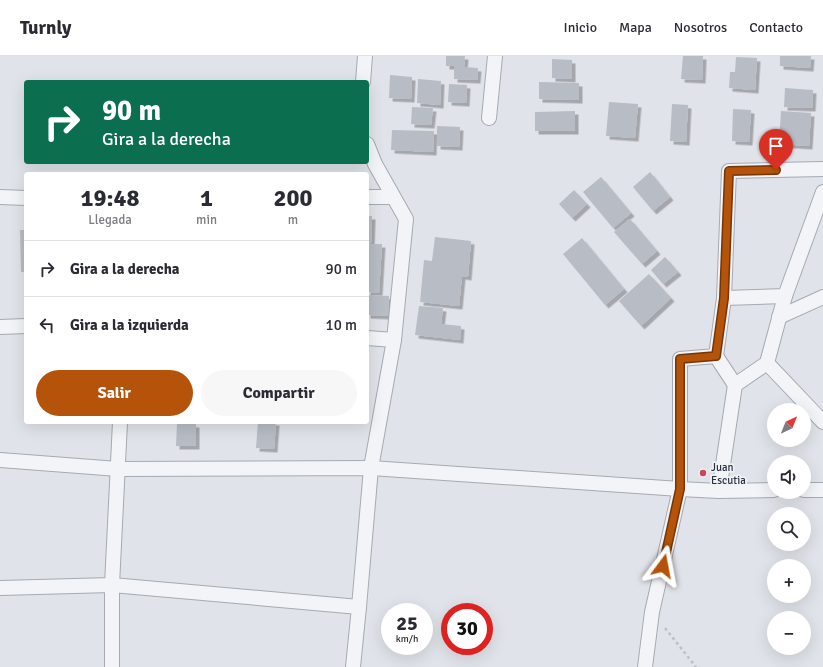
<!DOCTYPE html>
<html lang="es">
<head>
<meta charset="utf-8">
<style>
  :root { --surface:#fff; --page:#f7f7f7; --text:#2b2b33; --muted:#7c7c81; --line:#e1e1e2; --accent:#b45309 }
  body { margin:0; font-family:Signika,sans-serif; background:var(--page); color:var(--text); height:100vh; display:flex; flex-direction:column; font-size:15px; white-space:nowrap }
  * { box-sizing:border-box; margin:0 }
  p { font-size:13px; color:var(--muted) }
  .icon { flex:none; width:22px; height:22px; fill:none; stroke:currentColor; stroke-width:2; stroke-linecap:round; stroke-linejoin:round }
  .map { position:relative; flex:1; overflow:hidden }
  .panel { position:absolute; left:24px; top:116px; width:345px; height:252px; display:flex; flex-direction:column; background:var(--surface); border-radius:4px; box-shadow:0 4px 16px #0002 }
  .panel>* { flex:none }
  .guide { position:absolute; left:24px; top:24px; width:345px; height:84px; border-radius:4px; box-shadow:0 4px 16px #0002; background:#0b6e4f; color:#fff; overflow:hidden }
  .needle { width:26px; rotate:43deg }
  .tools { position:absolute; left:767px; top:347px; display:grid; gap:8px }
  .tools a { display:grid; place-items:center; width:44px; height:44px; border-radius:50%; background:var(--surface); box-shadow:0 4px 16px #0002; font-size:20px }
  .speed { position:absolute; left:381px; top:547px; display:flex; gap:8px; font-size:20px; font-weight:700; text-align:center }
  .speed>* { display:grid; place-content:center; width:52px; height:52px; border-radius:50%; background:var(--surface); box-shadow:0 4px 16px #0002; line-height:1 }
  .speed small { font-size:10px; font-weight:400 }
  .speed .limit { border:6px solid #d22; background:#fff; color:#111 }
  .pin { position:absolute; display:grid; place-items:center; width:34px; height:34px; color:#fff; margin:-41px -17px; border-radius:50% 50% 50% 0; rotate:-45deg; box-shadow:0 0 4px #0007 }
  .pin .icon { rotate:45deg }
  .me { position:absolute; width:44px; margin:-22px; rotate:13deg; stroke-linejoin:round; filter:drop-shadow(0 0 3px #0008) }
  .turn { display:flex; align-items:center; gap:14px; height:84px; padding:0 12px; font-size:18px }
  .turn .icon { width:52px; height:52px; stroke-width:2.5 }
  .turn b { display:block; font-size:28px; line-height:34px }
  .eta { display:flex; justify-content:space-evenly; align-items:center; height:68px; text-align:center }
  .eta b { font-size:24px; font-weight:800; line-height:28px }
  .action { display:flex; gap:8px; margin-top:auto; padding:8px 12px }
  .action a { flex:1; height:46px; border-radius:24px; background:var(--accent); color:#fff; font-size:16px; font-weight:800; line-height:46px; text-align:center }
  .action a+a { background:var(--page); color:var(--text) }
  ul { padding:0; list-style:none }
  li { display:flex; align-items:center; gap:12px; height:56px; padding:0 12px; border-top:1px solid var(--line) }
  li div { flex:1 }
  li b { display:block; font-size:15px }
  li em { font-style:normal }
  header { display:flex; align-items:center; gap:24px; box-sizing:border-box; height:56px; padding:0 20px; background:var(--surface); border-bottom:1px solid var(--line) }
  header strong { font-size:19px }
  nav { display:flex; gap:22px; margin-inline-start:auto; font-size:14px }
  .map>svg:first-child { display:block }
  .building { fill:#b8bcc5; filter:url(#shadow) }
  .lines { fill:none; stroke-linecap:round; stroke-linejoin:round }
  .minor-casing { stroke:#a5aab3; stroke-width:16 }
  .path { stroke:#bec1c7; stroke-width:2.5; stroke-dasharray:3 3; stroke-linecap:butt }
  .minor { stroke:#f3f4f7; stroke-width:14 }
  .route-casing { stroke:#753606; stroke-width:10 }
  .route { stroke:#b45309; stroke-width:7 }
  .poi-dot { fill:#ca4957; stroke:#f0f2f6; stroke-width:1.5 }
  .labels { text-anchor:middle; stroke-width:3.5; stroke-linejoin:round; paint-order:stroke }
  .poi-label { font-size:11px; fill:#293140; stroke:#f0f2f6; text-anchor:start }
</style>
</head>
<body>
<header>
<strong>Turnly</strong>
<nav><a>Inicio</a><a>Mapa</a><a>Nosotros</a><a>Contacto</a></nav>
</header>
<div class="map">
<svg width="823" height="611" viewBox="0 0 823 611">
  <defs>
    <filter id="shadow"><feDropShadow dx="3.5" dy="3.5" stdDeviation="0" flood-color="#0004"/></filter>
  </defs>
  <rect width="100%" height="100%" fill="#e0e3e9"/>
  <g class="building">
    <path d="M446 0H465L464 11 478 12 477 24 454 23V10H446Z"/>
    <path d="M683 0H703L702 24 681 23Z"/>
    <path d="M780 0H811L810 12 780 10Z"/>
    <path d="M736 1 757 2 755 34 729 32 730 16H735Z"/>
    <path d="M552 3 572 4V23L552 22Z"/>
    <path d="M390 19 412 21 411 43 389 42Z"/>
    <path d="M418 23 441 25 440 49 417 47Z"/>
    <path d="M539 26 579 27V44L539 43Z"/>
    <path d="M449 28 467 29 466 47 448 46Z"/>
    <path d="M785 32 813 34 812 52 784 51Z"/>
    <path d="M609 46 638 48 635 82 606 80Z"/>
    <path d="M672 48 688 49 686 86 670 85Z"/>
    <path d="M412 51 433 52 431 69 411 68Z"/>
    <path d="M733 53 751 54 749 86 732 85Z"/>
    <path d="M575 55V75H535V56Z"/>
    <path d="M781 55 811 57 809 90 779 88Z"/>
    <path d="M437 70 460 71 459 91 437 90Z"/>
    <path d="M392 74 434 75 433 96 391 94Z"/>
    <path d="M650 116 670 141 653 155 633 131Z"/>
    <path d="M601 121 631 157 613 172 583 136Z"/>
    <path d="M574 134 587 148 572 162 559 148Z"/>
    <path d="M367 160H372L371 188H382L379 237 367 236Z"/>
    <path d="M630 163 657 195 642 208 614 176Z"/>
    <path d="M20 174H26V216H21Z"/>
    <path d="M435 181 471 185 468 221 462 220 459 250 420 246 424 204 432 205Z"/>
    <path d="M582 182 624 233 605 249 563 198Z"/>
    <path d="M665 201 678 216 663 228 651 214Z"/>
    <path d="M649 218 671 242 641 270 619 245Z"/>
    <path d="M367 239 389 240 388 260 367 259Z"/>
    <path d="M419 250 443 252 441 268 461 270 460 284 415 279Z"/>
    <path d="M258 366H276L274 393 256 392Z"/>
    <path d="M177 367 196 368V390H176Z"/>
  </g>
  <g class="lines">
    <defs>
      <g id="minor">
        <path d="M363 26 365 0"/>
        <path d="M489 62 495 0"/>
        <path d="M0 141 26 142"/>
        <path d="M367 141H393"/>
        <path d="M724 242 785 240 823 136"/>
        <path d="M779 261 823 241"/>
        <path d="M0 271 26 270"/>
        <path d="M367 282 394 284"/>
        <path d="M716 300 735 329 767 307 785 240"/>
        <path d="M767 307 823 366"/>
        <path d="M0 404 118 413 371 412 680 433 719 435 774 434"/>
        <path d="M804 434H823"/>
        <path d="M719 435 735 329"/>
        <path d="M0 532 112 529 359 551"/>
        <path d="M112 611V529L120 366"/>
        <path d="M353 611 359 551 371 412 394 284 406 163 375 108 367 88"/>
        <path d="M645 611 652 556 680 433V303L716 300 724 242 729 115 823 113"/>
      </g>
    </defs>
    <use href="#minor" class="minor-casing"/>
    <path class="path" d="M665 572 696 611"/>
    <use href="#minor" class="minor"/>
  </g>
  <g class="lines">
    <defs>
      <path id="route" d="M663 510 680 433V303L716 300 724 242 729 115 776 114"/>
    </defs>
    <use href="#route" class="route-casing"/>
    <use href="#route" class="route"/>
  </g>
  <circle class="poi-dot" cx="703" cy="417" r="4"/>
  <g class="labels">
    <g class="poi-label">
      <text x="711" y="415">Juan<tspan x="711" dy="13">Escutia</tspan></text>
    </g>
  </g>
</svg>
<div class="tools">
<a><svg class="needle" viewBox="-14 -14 28 28"><path d="M0-13l5 13h-10z" fill="#e53935"/><path d="M0 13l5-13h-10z" fill="#7c7c81"/></svg></a>
<a><svg class="icon" aria-label="sound" viewBox="0 0 24 24"><path d="M4 9h4l5-4v14l-5-4H4zM17 9q2 3 0 6"/></svg></a>
<a><svg class="icon" aria-label="search" viewBox="0 0 24 24"><circle cx="10" cy="10" r="6"/><path d="M15 15l6 6"/></svg></a>
<a>+</a>
<a>−</a>
</div>
<div class="speed"><div>25<small>km/h</small></div><div class="limit">30</div></div>
<div class="pin" style="left:776px;top:114px;background:#d93025"><svg class="icon" aria-label="arrive" viewBox="0 0 24 24"><path d="M6 21V4h12l-3 4 3 4H6"/></svg></div>
<svg class="me" style="left:663px;top:510px" viewBox="-20 -20 40 40"><path d="M0-17L14 15 0 8-14 15z" fill="#b45309" stroke="#fff" stroke-width="4"/></svg>
<div class="guide">
<div class="turn"><svg class="icon" aria-label="right" viewBox="0 0 24 24"><path d="M7 20v-9h11M14 6l5 5-5 5"/></svg><div><b>90 m</b>Gira a la derecha</div></div>
</div>
<section class="panel">
<div class="eta">
<div><b>19:48</b><p>Llegada</p></div>
<div><b>1</b><p>min</p></div>
<div><b>200</b><p>m</p></div>
</div>
<ul>
<li><svg class="icon" aria-label="right" viewBox="0 0 24 24"><path d="M7 20v-9h11M14 6l5 5-5 5"/></svg><div><b>Gira a la derecha</b></div><em>90 m</em></li>
<li><svg class="icon" aria-label="left" viewBox="0 0 24 24"><path d="M17 20v-9H6M10 6l-5 5 5 5"/></svg><div><b>Gira a la izquierda</b></div><em>10 m</em></li>
</ul>
<div class="action"><a>Salir</a><a>Compartir</a></div>
</section>
</div>
</body>
</html>
